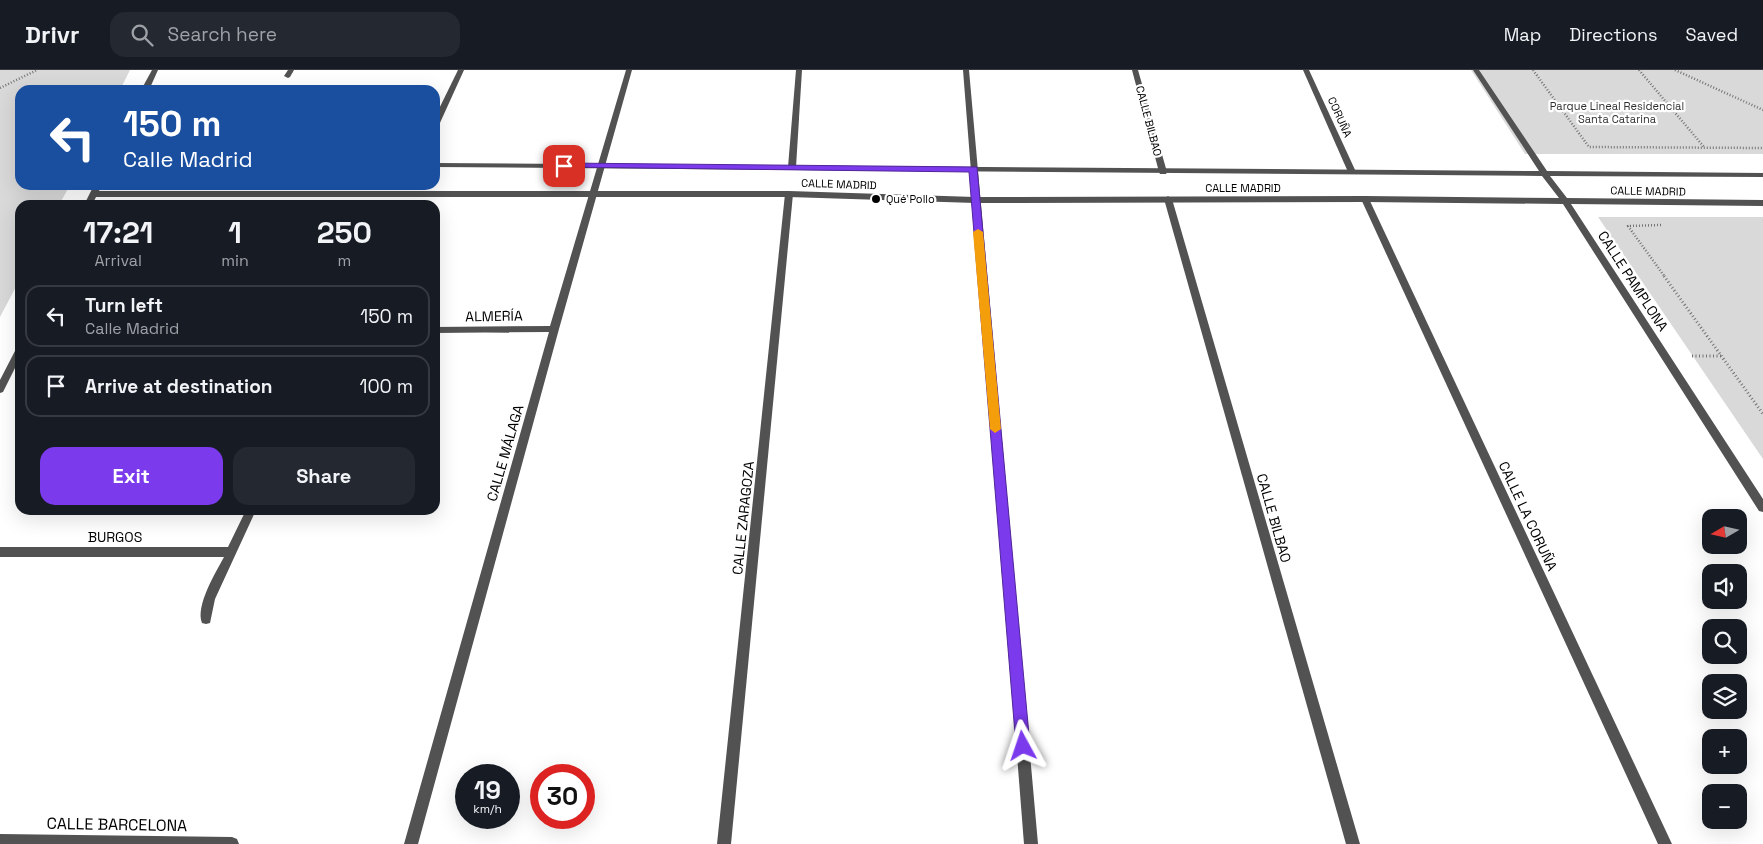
<!DOCTYPE html>
<html lang="en">
<head>
<meta charset="utf-8">
<style>
  :root { --surface:#171b24; --page:#242831; --text:#f1f3f6; --muted:#9ea1a6; --line:#363941; --accent:#7c3aed }
  body { margin:0; font-family:"Space Grotesk",sans-serif; background:var(--page); color:var(--text); height:100vh; display:flex; flex-direction:column; font-size:19px; white-space:nowrap }
  * { box-sizing:border-box; margin:0 }
  p { font-size:16px; color:var(--muted) }
  .icon { flex:none; width:28px; height:28px; fill:none; stroke:currentColor; stroke-width:2; stroke-linecap:round; stroke-linejoin:round }
  .map { position:relative; flex:1; overflow:hidden }
  .sheet { position:absolute; left:15px; top:130px; width:425px; height:315px; display:flex; flex-direction:column; background:var(--surface); border-radius:15px; box-shadow:0 5px 20px #0002 }
  .sheet>* { flex:none }
  .banner { position:absolute; left:15px; top:15px; width:425px; height:105px; border-radius:15px; box-shadow:0 5px 20px #0002; background:#1a4fa0; color:#fff; overflow:hidden }
  .needle { width:32px; rotate:261deg }
  .buttons { position:absolute; left:1702px; top:439px; display:grid; gap:10px }
  .buttons a { display:grid; place-items:center; width:45px; height:45px; border-radius:10px; background:var(--surface); box-shadow:0 5px 20px #0002; font-size:25px }
  .speed { position:absolute; left:455px; top:694px; display:flex; gap:10px; font-size:25px; font-weight:700; text-align:center }
  .speed>* { display:grid; place-content:center; width:65px; height:65px; border-radius:50%; background:var(--surface); box-shadow:0 5px 20px #0002; line-height:1 }
  .speed small { font-size:12px; font-weight:400 }
  .speed .limit { border:8px solid #d22; background:#fff; color:#111 }
  .pin { position:absolute; display:grid; place-items:center; width:42px; height:42px; color:#fff; margin:-21px; border-radius:10px; box-shadow:0 2px 8px #0006 }
  .me { position:absolute; width:55px; margin:-28px; rotate:355deg; stroke-linejoin:round; filter:drop-shadow(0 0 4px #0008) }
  .turn { display:flex; align-items:center; gap:18px; height:105px; padding:0 25px; font-size:22px }
  .turn .icon { width:65px; height:65px; stroke-width:2.5 }
  .turn b { display:block; font-size:35px; line-height:42px }
  .eta { display:flex; justify-content:space-evenly; align-items:center; height:85px; text-align:center }
  .eta b { font-size:30px; font-weight:800; line-height:35px }
  .primary-button { display:flex; gap:10px; margin-top:auto; padding:10px 25px }
  .primary-button a { flex:1; height:58px; border-radius:15px; background:var(--accent); color:#fff; font-size:20px; font-weight:800; line-height:58px; text-align:center }
  .primary-button a+a { background:var(--page); color:var(--text) }
  ul { padding:0; list-style:none }
  li { display:flex; align-items:center; gap:15px; height:62px; margin:0 10px 8px; padding:0 15px; border:2px solid var(--line); border-radius:15px }
  li div { flex:1 }
  li b { display:block; font-size:19px }
  li em { font-style:normal }
  header { display:flex; align-items:center; gap:30px; box-sizing:border-box; height:70px; padding:0 25px; background:var(--surface); border-bottom:1px solid var(--line) }
  header strong { font-size:24px }
  nav { display:flex; gap:28px; margin-inline-start:auto; font-size:18px }
  .search { width:350px; height:45px; background:var(--page); display:flex; align-items:center; gap:12px; box-sizing:border-box; padding:0 18px; border-radius:15px; color:var(--muted); font-size:19px }
  .map>svg:first-child { display:block }
  .green { fill:#d9d9d9 }
  .lines { fill:none; stroke-linecap:round; stroke-linejoin:round }
  .path-far1 { stroke:#747474; stroke-width:2.5; stroke-dasharray:1 2; stroke-linecap:butt }
  .path { stroke:#747474; stroke-width:3; stroke-dasharray:1 2.5; stroke-linecap:butt }
  .minor { fill:#525252; fill-rule:evenodd }
  .tertiary { fill:#525252; fill-rule:evenodd }
  .route { fill:#7c3aed; stroke:#51269a }
  .slow { fill:#f59e0b }
  .poi-dot { fill:#000; stroke:#fff; stroke-width:2 }
  .labels { text-anchor:middle; stroke-width:4.5; stroke-linejoin:round; paint-order:stroke }
  .far-park-label { font-size:11px; fill:#303030; stroke:#fff }
  .far-street-label { font-size:11px; fill:#000; stroke:#fff }
  .far-poi-label { font-size:11px; fill:#000; stroke:#fff; text-anchor:start }
  .street-label { font-size:14px; fill:#000; stroke:#fff }
  .near-street-label { font-size:16px; fill:#000; stroke:#fff }
</style>
</head>
<body>
<header>
<strong>Drivr</strong>
<div class="search"><svg class="icon" aria-label="search" viewBox="0 0 24 24"><circle cx="10" cy="10" r="6"/><path d="M15 15l6 6"/></svg>Search here</div>
<nav><a>Map</a><a>Directions</a><a>Saved</a></nav>
</header>
<div class="map">
<svg width="1763" height="774" viewBox="0 0 1763 774">
  <rect width="100%" height="100%" fill="#fff"/>
  <g class="green">
    <path d="M0 0H130L120 20H20V115H70L59 135H20V209L0 247Z"/>
    <path d="M1471 0H1763V84H1525Z"/>
    <path d="M1598 147H1763V389Z"/>
  </g>
  <g class="lines">
    <g class="path-far1">
      <path d="M1533 0 1589 77 1763 78"/>
      <path d="M1639 0 1704 77"/>
      <path d="M1675 0 1763 40"/>
      <path d="M0 18 37 0"/>
      <path d="M1661 155 1628 156 1665 207"/>
    </g>
    <g class="path">
      <path d="M1664 206 1763 344"/>
      <path d="M1692 286H1721"/>
    </g>
    <g class="minor">
      <path d="M288 0H294L290 7 288 8 284 6Z"/>
      <path d="M458 0H464L439 55 435 57V47Z"/>
      <path d="M626 0H632L559 259 418 774H404L549 262 435 263V257L550 256Z"/>
      <path d="M796 0H802L796 97 792 99 788 97Z"/>
      <path d="M963 0H969L1038 774H1024Z"/>
      <path d="M1132 0H1138L1167 102 1166 104H1160L1159 102Z"/>
      <path d="M1303 0H1309L1356 102 1355 104H1352L1348 102Z"/>
      <path d="M789 121 793 124 731 774H717L785 124Z"/>
      <path d="M1168 126 1172 129 1360 774H1346L1164 129Z"/>
      <path d="M1365 126 1369 129 1672 774H1658L1361 129Z"/>
      <path d="M246 440H256L215 529 210 553 206 554 202 553C195 536 216 502 224 487H0V477H228Z"/>
      <path d="M0 764 232 767 237 769 239 774H0Z"/>
    </g>
    <g class="tertiary">
      <path d="M152 0H158L149 20H141Z"/>
      <path d="M1473 0H1479L1547 101 1763 103V107L1550 106 1567 128 1763 130V136L1571 134 1763 429V442L1759 441 1563 134 1365 132 975 133 789 127H96L92 135H84L94 115H102L99 121H789L975 127 1365 126 1559 128 1542 106 435 97V93L1539 101Z"/>
      <path d="M20 276V288L3 322 0 323V310L17 277Z"/>
    </g>
  </g>
  <path class="route" d="M564 93 977 97 1030 676 1028 681 1023 683 1018 681 1016 676 969 102 561 97V94Z"/>
  <path class="slow" d="M978 159 983 162 1001 359 995 363 990 359 973 162Z"/>
  <circle class="poi-dot" cx="876" cy="129" r="5"/>
  <g class="labels">
    <g class="far-park-label">
      <text x="1617" y="40">Parque Lineal Residencial<tspan x="1617" dy="13">Santa Catarina</tspan></text>
    </g>
    <g class="far-street-label">
      <text transform="translate(1340 47) rotate(66)" y="4">CORUÑA</text>
      <text transform="translate(1149 51) rotate(75)" y="4">CALLE BILBAO</text>
      <text transform="translate(839 114) rotate(2)" y="4">CALLE MADRID</text>
      <text x="1243" y="122">CALLE MADRID</text>
      <text transform="translate(1648 121) rotate(1)" y="4">CALLE MADRID</text>
    </g>
    <g class="far-poi-label">
      <text x="886" y="133">Qué Pollo</text>
    </g>
    <g class="street-label">
      <text transform="translate(1633 211) rotate(57)" y="5">CALLE PAMPLONA</text>
      <text transform="translate(494 246) rotate(-1)" y="5">ALMERÍA</text>
      <text transform="translate(505 383) rotate(-74)" y="5">CALLE MÁLAGA</text>
      <text transform="translate(1528 446) rotate(65)" y="5">CALLE LA CORUÑA</text>
      <text transform="translate(743 448) rotate(-84)" y="5">CALLE ZARAGOZA</text>
      <text transform="translate(1274 448) rotate(74)" y="5">CALLE BILBAO</text>
      <text x="115" y="472">BURGOS</text>
    </g>
    <g class="near-street-label">
      <text transform="translate(117 754) rotate(1)" y="6">CALLE BARCELONA</text>
    </g>
  </g>
</svg>
<div class="buttons">
<a><svg class="needle" viewBox="-14 -14 28 28"><path d="M0-13l5 13h-10z" fill="#e53935"/><path d="M0 13l5-13h-10z" fill="#9ea1a6"/></svg></a>
<a><svg class="icon" aria-label="sound" viewBox="0 0 24 24"><path d="M4 9h4l5-4v14l-5-4H4zM17 9q2 3 0 6"/></svg></a>
<a><svg class="icon" aria-label="search" viewBox="0 0 24 24"><circle cx="10" cy="10" r="6"/><path d="M15 15l6 6"/></svg></a>
<a><svg class="icon" aria-label="layers" viewBox="0 0 24 24"><path d="M12 4l9 5-9 5-9-5zM3 14l9 5 9-5"/></svg></a>
<a>+</a>
<a>−</a>
</div>
<div class="speed"><div>19<small>km/h</small></div><div class="limit">30</div></div>
<div class="pin" style="left:564px;top:96px;background:#d93025"><svg class="icon" aria-label="arrive" viewBox="0 0 24 24"><path d="M6 21V4h12l-3 4 3 4H6"/></svg></div>
<svg class="me" style="left:1023px;top:676px" viewBox="-20 -20 40 40"><path d="M0-17L14 15 0 8-14 15z" fill="#7c3aed" stroke="#fff" stroke-width="4"/></svg>
<div class="banner">
<div class="turn"><svg class="icon" aria-label="left" viewBox="0 0 24 24"><path d="M17 20v-9H6M10 6l-5 5 5 5"/></svg><div><b>150 m</b>Calle Madrid</div></div>
</div>
<section class="sheet">
<div class="eta">
<div><b>17:21</b><p>Arrival</p></div>
<div><b>1</b><p>min</p></div>
<div><b>250</b><p>m</p></div>
</div>
<ul>
<li><svg class="icon" aria-label="left" viewBox="0 0 24 24"><path d="M17 20v-9H6M10 6l-5 5 5 5"/></svg><div><b>Turn left</b><p>Calle Madrid</p></div><em>150 m</em></li>
<li><svg class="icon" aria-label="arrive" viewBox="0 0 24 24"><path d="M6 21V4h12l-3 4 3 4H6"/></svg><div><b>Arrive at destination</b></div><em>100 m</em></li>
</ul>
<div class="primary-button"><a>Exit</a><a>Share</a></div>
</section>
</div>
</body>
</html>
